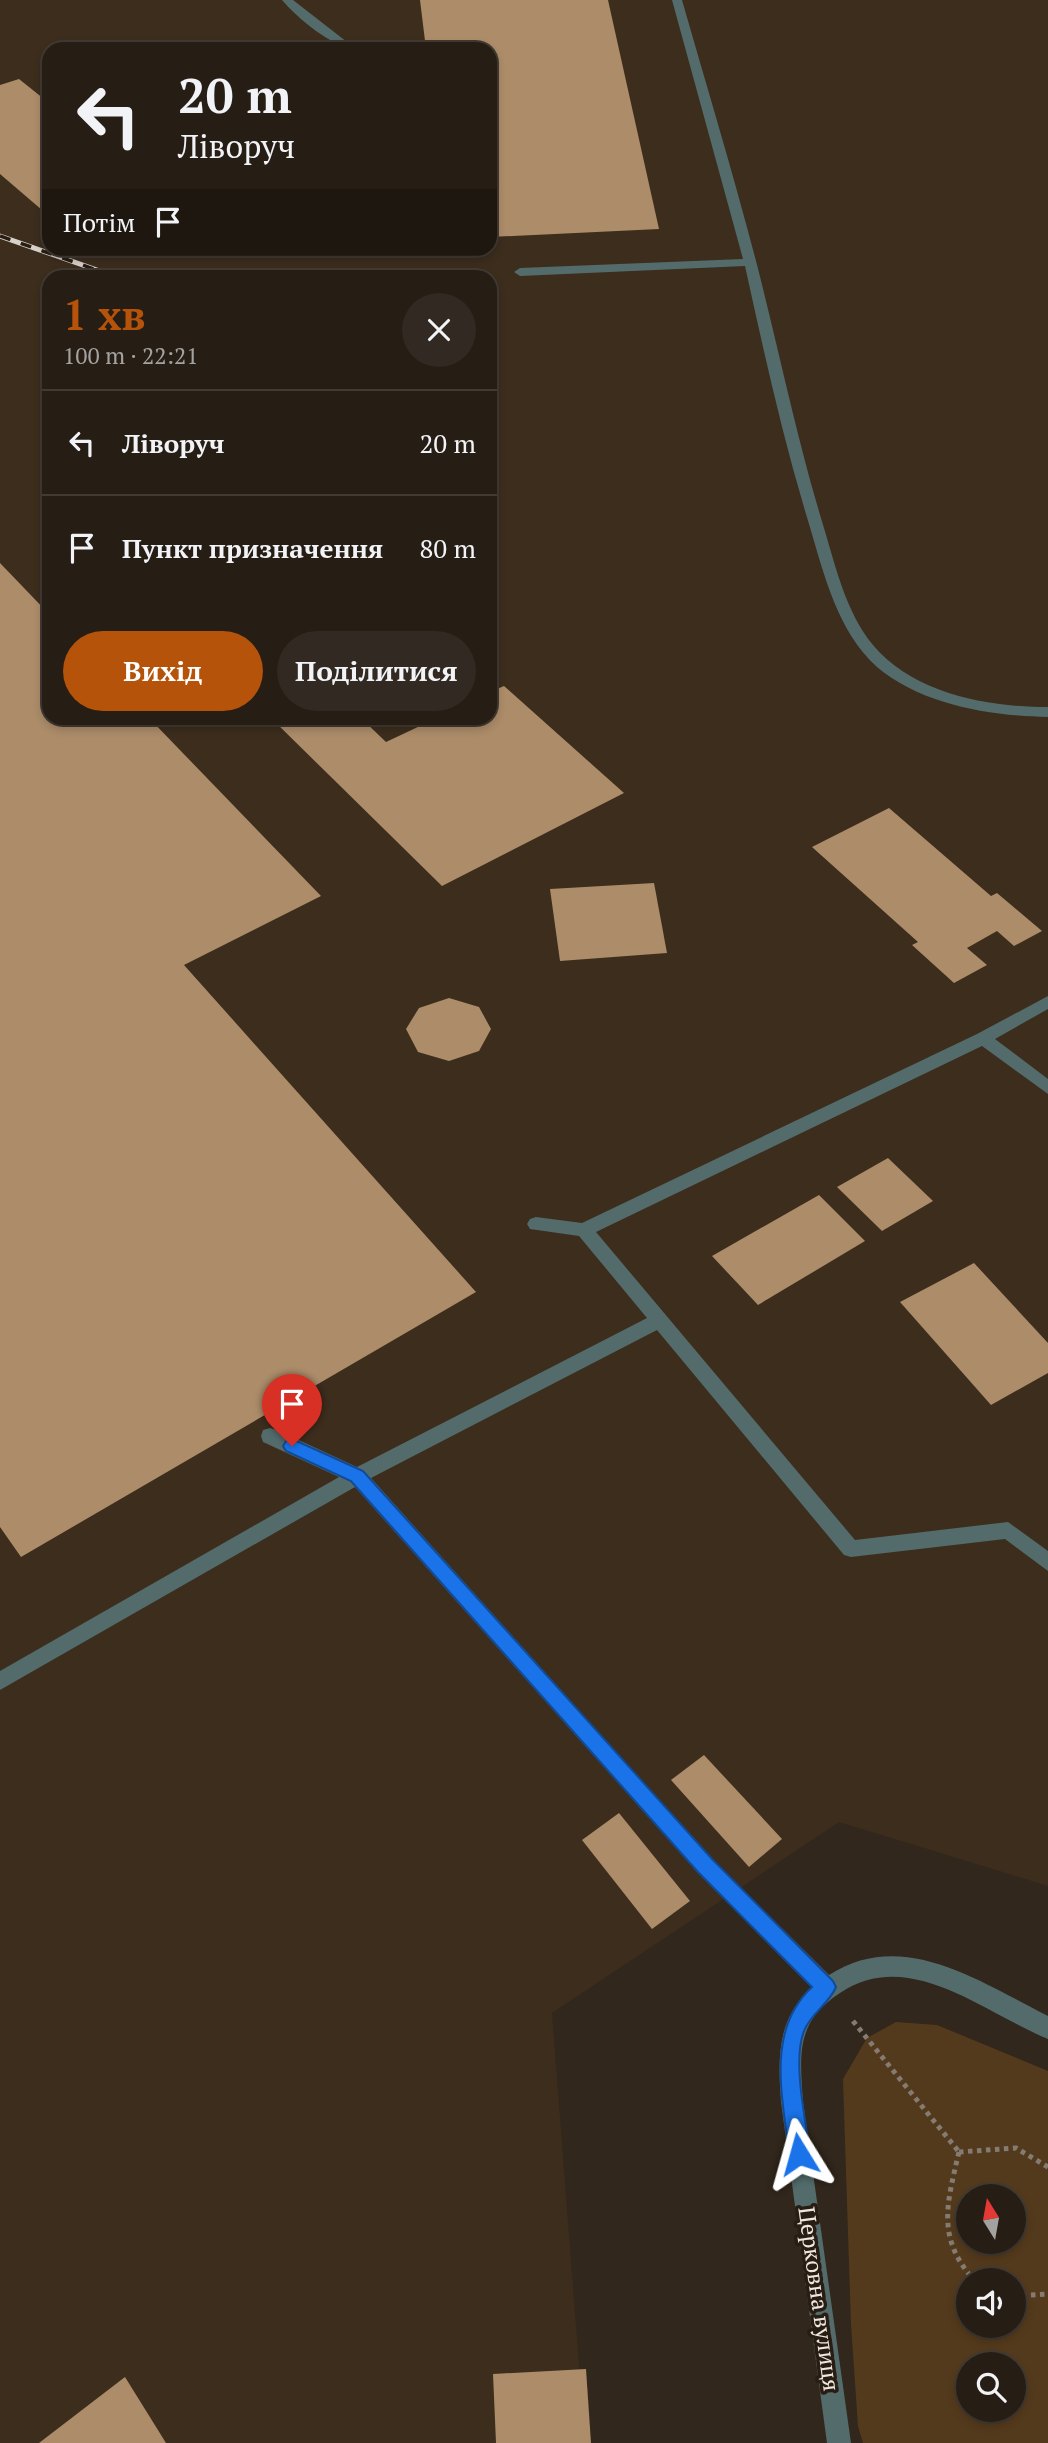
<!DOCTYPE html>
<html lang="uk">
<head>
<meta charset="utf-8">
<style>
  :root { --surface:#261d15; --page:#322a22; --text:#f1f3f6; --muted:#a4a2a0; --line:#423b34; --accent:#b45309 }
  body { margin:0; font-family:"PT Serif",serif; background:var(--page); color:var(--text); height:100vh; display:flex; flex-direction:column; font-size:26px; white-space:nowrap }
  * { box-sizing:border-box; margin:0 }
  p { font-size:23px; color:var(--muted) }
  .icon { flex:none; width:38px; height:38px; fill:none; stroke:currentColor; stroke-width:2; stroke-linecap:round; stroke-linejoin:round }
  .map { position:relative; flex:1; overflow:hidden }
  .sheet { position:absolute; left:42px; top:270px; width:455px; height:455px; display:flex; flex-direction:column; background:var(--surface); border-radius:21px; box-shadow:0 4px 10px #0003,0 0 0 2px var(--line) }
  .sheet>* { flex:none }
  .top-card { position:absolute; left:42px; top:42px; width:455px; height:214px; border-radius:21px; box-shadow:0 4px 10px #0003,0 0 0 2px var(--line); background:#261d15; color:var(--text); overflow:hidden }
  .needle { width:46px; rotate:349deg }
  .tools { position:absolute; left:956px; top:2184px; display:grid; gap:14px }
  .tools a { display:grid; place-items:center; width:70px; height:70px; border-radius:50%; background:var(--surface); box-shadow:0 4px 10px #0003,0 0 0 2px var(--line); font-size:35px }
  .pin { position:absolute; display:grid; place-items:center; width:60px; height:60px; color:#fff; margin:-72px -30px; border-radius:50% 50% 50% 0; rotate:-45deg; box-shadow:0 0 7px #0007 }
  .pin .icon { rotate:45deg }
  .me { position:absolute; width:77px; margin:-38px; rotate:352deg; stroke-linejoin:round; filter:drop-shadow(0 0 5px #0008) }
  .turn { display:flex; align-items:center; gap:24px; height:147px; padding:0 21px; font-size:32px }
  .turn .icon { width:91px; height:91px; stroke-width:2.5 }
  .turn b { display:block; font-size:49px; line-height:60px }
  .then { display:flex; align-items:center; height:66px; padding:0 21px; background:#0003; gap:14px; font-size:26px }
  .round { display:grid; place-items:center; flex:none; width:74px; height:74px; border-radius:37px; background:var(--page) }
  .overview { display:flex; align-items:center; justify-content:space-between; height:119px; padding:0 21px }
  h1 { font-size:42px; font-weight:800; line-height:52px; color:var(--accent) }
  .button { display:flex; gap:14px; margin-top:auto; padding:14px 21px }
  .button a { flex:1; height:80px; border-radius:42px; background:var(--accent); color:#fff; font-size:28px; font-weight:800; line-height:80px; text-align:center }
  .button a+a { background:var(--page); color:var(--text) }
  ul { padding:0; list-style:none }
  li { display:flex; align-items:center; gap:21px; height:105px; padding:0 21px; border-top:2px solid var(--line) }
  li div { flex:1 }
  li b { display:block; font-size:26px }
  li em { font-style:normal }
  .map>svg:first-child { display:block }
  .built { fill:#3c2d1d; fill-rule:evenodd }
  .green { fill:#543a1c; fill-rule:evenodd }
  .building { fill:#ac8c69 }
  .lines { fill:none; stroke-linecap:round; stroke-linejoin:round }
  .path { stroke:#847b72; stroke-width:5; stroke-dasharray:4.5 4.5; stroke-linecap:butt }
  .minor { fill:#536b6b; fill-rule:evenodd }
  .rail-casing { stroke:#d8d0c9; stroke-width:5 }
  .rail { stroke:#281d13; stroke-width:3.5; stroke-dasharray:11; stroke-linecap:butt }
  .route { fill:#1a73e8; stroke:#114b97; stroke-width:2 }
  .labels { text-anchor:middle; stroke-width:7; stroke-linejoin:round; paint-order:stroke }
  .near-street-label { font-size:23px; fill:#eee7e0; stroke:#281d13 }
</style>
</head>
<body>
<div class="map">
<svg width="1048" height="2443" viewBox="0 0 1048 2443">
  <rect width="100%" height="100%" fill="#32271c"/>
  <path class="built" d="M0 0H1048V1886L839 1822 552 2013 585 2443H0ZM49 49H490V248H49ZM49 276H490V718H49Z"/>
  <path class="green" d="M896 2022 937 2025 1048 2071V2443H863L858 2426 851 2324 843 2079 867 2038ZM968 2196H1013V2242H968ZM968 2280H1013V2326H968ZM968 2364H1013V2410H968Z"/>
  <g class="building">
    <path d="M420 0H608L659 229 490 237V49H426Z"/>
    <path d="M19 79 49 103V216L0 174V85Z"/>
    <path d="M0 563 49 614V718H149L321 896 184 965 476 1292 21 1557 0 1527Z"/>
    <path d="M504 686 624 793 442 886 271 718H361L386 742 437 718H490V692Z"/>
    <path d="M889 808 991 896 997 893 1042 931 1014 946 997 931 967 948 987 965 954 983 912 945 918 942 812 847Z"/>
    <path d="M654 883 667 953 560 961 550 889Z"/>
    <path d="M449 998 479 1007 491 1029 479 1051 449 1061 418 1052 406 1029 419 1008Z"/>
    <path d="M888 1158 933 1201 882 1231 837 1187Z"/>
    <path d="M819 1195 865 1241 758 1305 712 1256Z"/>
    <path d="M974 1263 1048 1343V1373L991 1405 900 1302Z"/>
    <path d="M704 1755 782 1839 749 1867 671 1780Z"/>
    <path d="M619 1813 690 1901 652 1929 582 1840Z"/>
    <path d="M586 2369 591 2443H496L493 2374Z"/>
    <path d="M125 2377 166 2443H39Z"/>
  </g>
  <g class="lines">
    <g class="path">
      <path d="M853 2021 959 2152"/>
      <path d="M959 2152C947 2203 936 2238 974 2280"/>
      <path d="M959 2152 1016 2148 1048 2167"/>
      <path d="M1013 2296 1048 2294"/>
    </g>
    <g class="minor">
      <path d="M282 0H293L356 49C334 49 296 17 282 0Z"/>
      <path d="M672 0H682C707 87 733 173 756 261 779 350 797 440 824 528 836 568 846 612 873 645 914 694 988 707 1048 707V717C991 716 922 705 877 667 837 631 824 574 809 524 783 439 764 353 745 266L520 276 514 272 520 268 743 259Z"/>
      <path d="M1048 996V1009L995 1039 1048 1079V1094L982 1046 596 1232 855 1540 1008 1522 1048 1551V1571L1005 1539 851 1557 844 1555 657 1330 371 1478 712 1859 829 1975C903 1927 980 1982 1048 2016V2039C984 2013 909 1946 840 1993 795 2022 800 2055 803 2102L851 2443H827L781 2102C778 2059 776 2019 812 1988L698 1873 355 1487 0 1690V1671L339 1477 263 1442 261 1436 263 1430 270 1428 277 1430 357 1467 647 1318 579 1236 530 1229 527 1224 530 1219 536 1217 582 1223 977 1034Z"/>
    </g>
    <defs>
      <path id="rail" d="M0 236 114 276"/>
    </defs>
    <use href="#rail" class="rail-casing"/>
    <use href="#rail" class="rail"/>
  </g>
  <path class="route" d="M292 1439 363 1471 712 1859 833 1981 836 1987C829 2004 811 2013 804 2031 792 2061 806 2121 810 2154L807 2161 799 2164 792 2161 789 2154C783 2097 765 2031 812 1987L698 1872 351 1481 286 1451 283 1446 286 1441Z"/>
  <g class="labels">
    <g class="near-street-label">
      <text transform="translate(819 2299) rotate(82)" y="8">Церковна вулиця</text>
    </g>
  </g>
</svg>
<div class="tools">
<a><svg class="needle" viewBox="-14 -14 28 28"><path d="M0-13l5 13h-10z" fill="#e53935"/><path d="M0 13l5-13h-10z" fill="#a4a2a0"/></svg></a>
<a><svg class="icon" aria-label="sound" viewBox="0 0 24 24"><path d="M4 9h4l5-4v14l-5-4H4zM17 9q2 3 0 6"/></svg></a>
<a><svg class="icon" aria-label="search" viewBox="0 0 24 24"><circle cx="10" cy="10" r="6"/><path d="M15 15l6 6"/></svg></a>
</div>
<div class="pin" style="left:292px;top:1446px;background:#d93025"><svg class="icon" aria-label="arrive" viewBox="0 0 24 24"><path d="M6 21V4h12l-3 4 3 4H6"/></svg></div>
<svg class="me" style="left:799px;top:2154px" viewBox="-20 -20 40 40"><path d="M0-17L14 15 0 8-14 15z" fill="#1a73e8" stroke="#fff" stroke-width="4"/></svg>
<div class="top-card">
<div class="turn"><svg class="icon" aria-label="left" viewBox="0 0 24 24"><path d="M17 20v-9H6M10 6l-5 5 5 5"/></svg><div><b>20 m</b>Ліворуч</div></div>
<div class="then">Потім<svg class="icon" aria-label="arrive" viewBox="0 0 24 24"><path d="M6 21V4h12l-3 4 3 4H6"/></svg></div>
</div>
<section class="sheet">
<div class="overview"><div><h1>1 хв</h1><p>100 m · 22:21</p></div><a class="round"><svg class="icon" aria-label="close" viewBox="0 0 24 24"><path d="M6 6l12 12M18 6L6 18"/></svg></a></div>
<ul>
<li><svg class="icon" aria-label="left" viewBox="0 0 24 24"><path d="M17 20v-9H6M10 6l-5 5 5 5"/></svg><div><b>Ліворуч</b></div><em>20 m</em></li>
<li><svg class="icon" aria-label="arrive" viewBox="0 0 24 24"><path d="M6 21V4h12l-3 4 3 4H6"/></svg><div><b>Пункт призначення</b></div><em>80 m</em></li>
</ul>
<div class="button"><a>Вихід</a><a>Поділитися</a></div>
</section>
</div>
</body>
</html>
